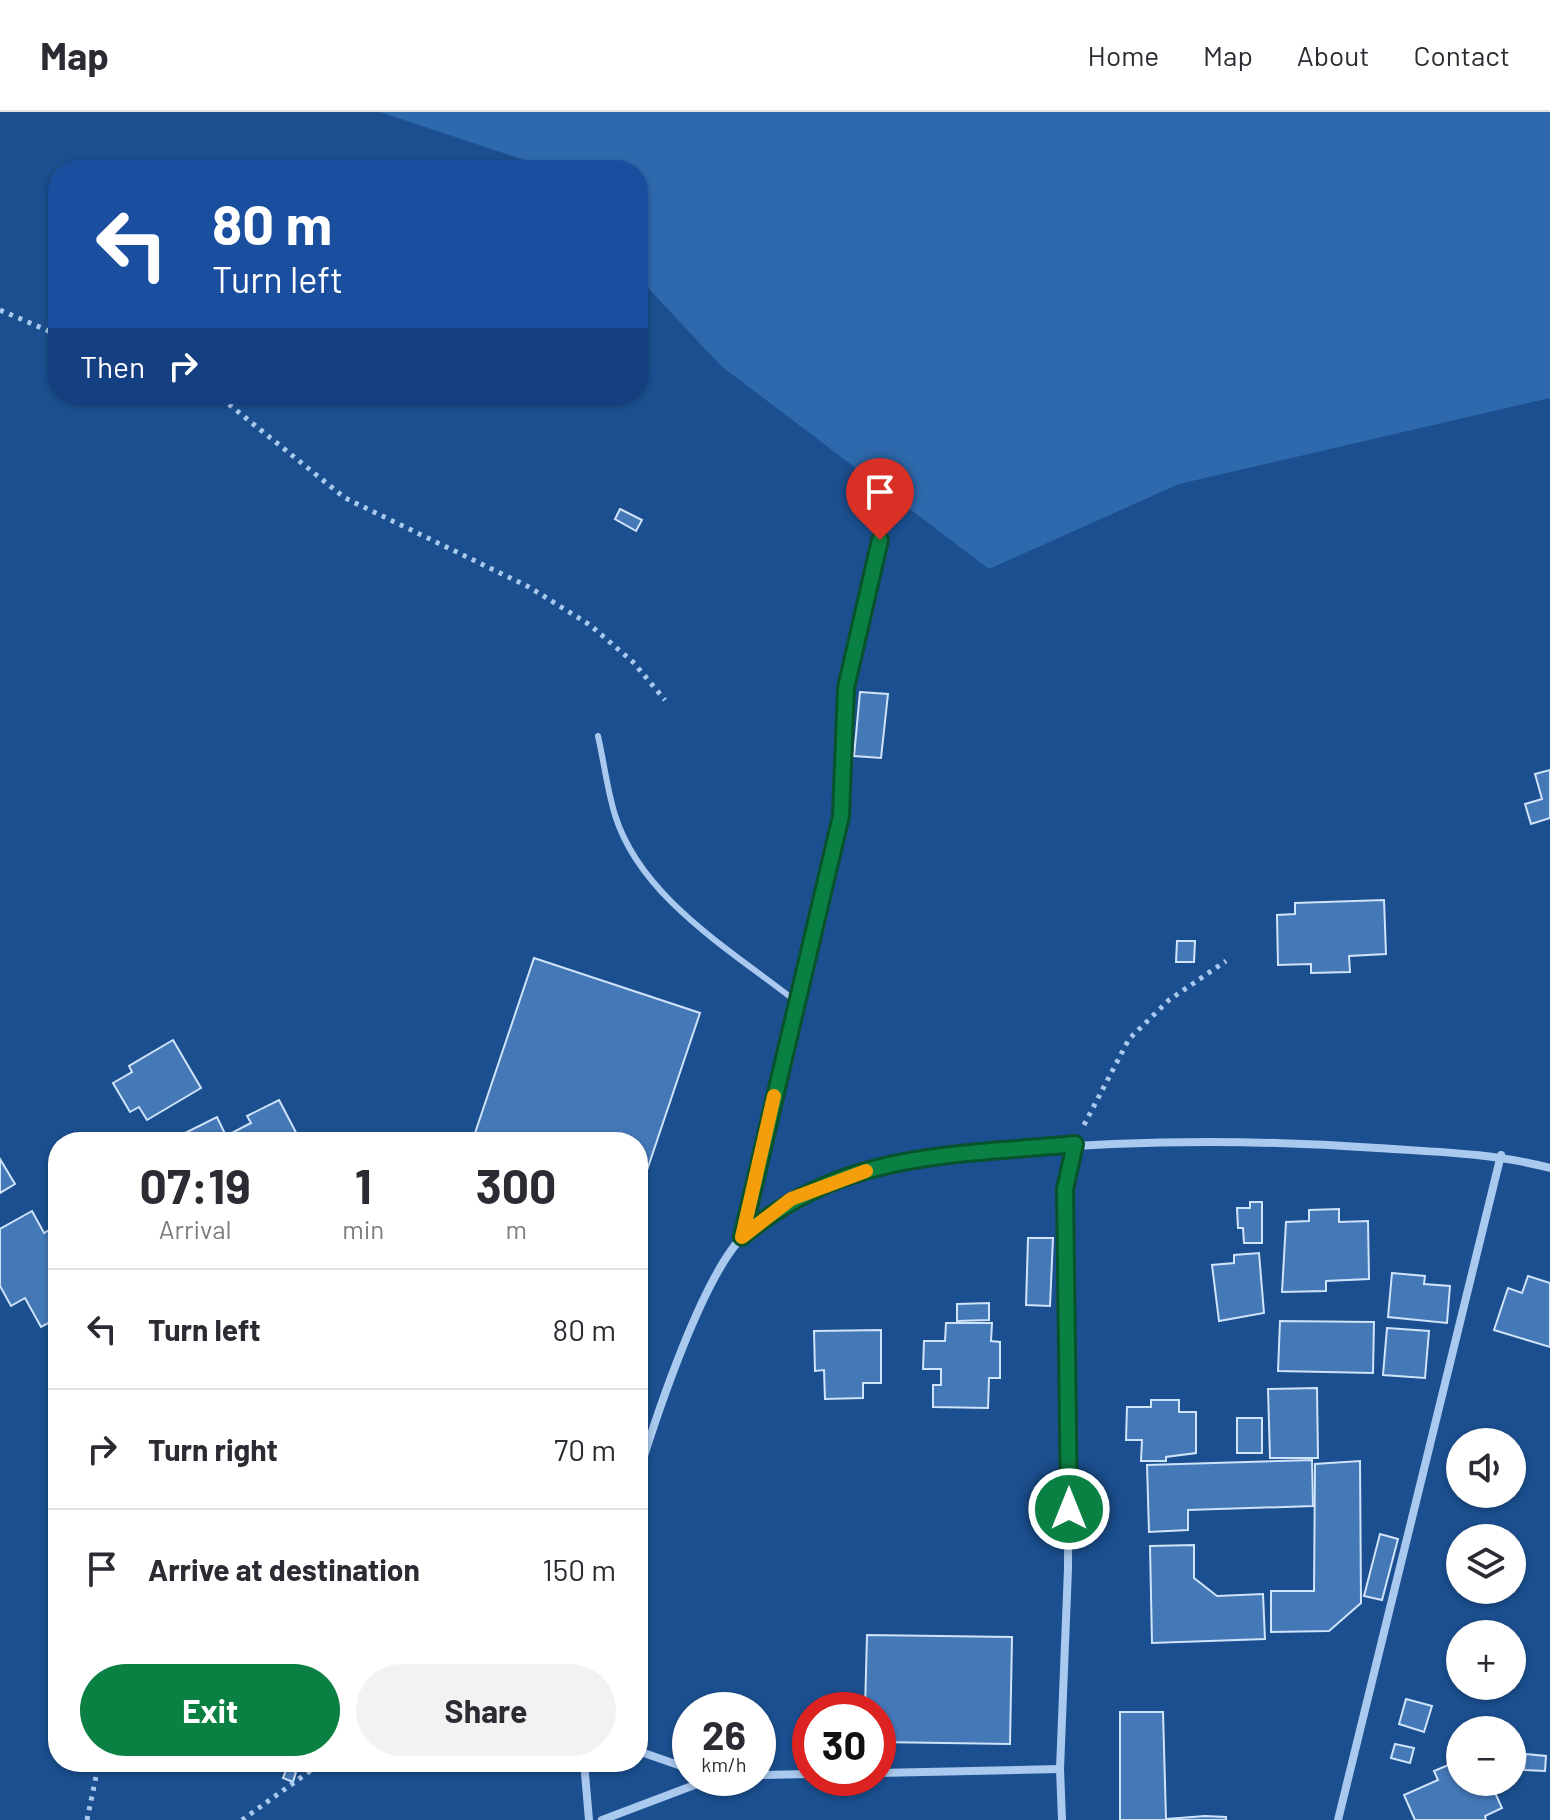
<!DOCTYPE html>
<html lang="en">
<head>
<meta charset="utf-8">
<style>
  :root { --surface:#fff; --page:#f2f2f3; --text:#2b2b33; --muted:#7c7c81; --line:#e1e1e2; --accent:#0b8043 }
  body { margin:0; font-family:Barlow,sans-serif; background:var(--page); color:var(--text); height:100vh; display:flex; flex-direction:column; font-size:30px; white-space:nowrap }
  * { box-sizing:border-box; margin:0 }
  p { font-size:26px; color:var(--muted) }
  .icon { flex:none; width:44px; height:44px; fill:none; stroke:currentColor; stroke-width:2; stroke-linecap:round; stroke-linejoin:round }
  .map { position:relative; flex:1; overflow:hidden }
  .details { position:absolute; left:48px; top:1020px; width:600px; height:640px; display:flex; flex-direction:column; background:var(--surface); border-radius:32px; box-shadow:0 2px 6px #0004 }
  .details>* { flex:none }
  .guide { position:absolute; left:48px; top:48px; width:600px; height:244px; border-radius:32px; box-shadow:0 2px 6px #0004; background:#1a4fa0; color:#fff; overflow:hidden }
  .controls { position:absolute; left:1446px; top:1316px; display:grid; gap:16px }
  .controls a { display:grid; place-items:center; width:80px; height:80px; border-radius:50%; background:var(--surface); box-shadow:0 2px 6px #0004; font-size:40px }
  .speed { position:absolute; left:672px; top:1580px; display:flex; gap:16px; font-size:40px; font-weight:700; text-align:center }
  .speed>* { display:grid; place-content:center; width:104px; height:104px; border-radius:50%; background:var(--surface); box-shadow:0 2px 6px #0004; line-height:1 }
  .speed small { font-size:20px; font-weight:400 }
  .speed .limit { border:12px solid #d22; background:#fff; color:#111 }
  .pin { position:absolute; display:grid; place-items:center; width:68px; height:68px; color:#fff; margin:-82px -34px; border-radius:50% 50% 50% 0; rotate:-45deg; box-shadow:0 0 8px #0007 }
  .pin .icon { rotate:45deg }
  .me { position:absolute; width:88px; margin:-44px; rotate:0deg; stroke-linejoin:round; filter:drop-shadow(0 0 6px #0008) }
  .turn { display:flex; align-items:center; gap:28px; height:168px; padding:0 32px; font-size:36px }
  .turn .icon { width:104px; height:104px; stroke-width:2.5 }
  .turn b { display:block; font-size:56px; line-height:68px }
  .then { display:flex; align-items:center; height:76px; padding:0 32px; background:#0003; gap:16px; font-size:30px }
  .eta { display:flex; justify-content:space-evenly; align-items:center; height:136px; text-align:center }
  .eta b { font-size:48px; font-weight:700; line-height:56px }
  .action { display:flex; gap:16px; margin-top:auto; padding:16px 32px }
  .action a { flex:1; height:92px; border-radius:48px; background:var(--accent); color:#fff; font-size:32px; font-weight:700; line-height:92px; text-align:center }
  .action a+a { background:var(--page); color:var(--text) }
  ul { padding:0; list-style:none }
  li { display:flex; align-items:center; gap:24px; height:120px; padding:0 32px; border-top:2px solid var(--line) }
  li div { flex:1 }
  li b { display:block; font-size:30px }
  li em { font-style:normal }
  header { display:flex; align-items:center; gap:48px; box-sizing:border-box; height:112px; padding:0 40px; background:var(--surface); border-bottom:2px solid var(--line) }
  header strong { font-size:38px }
  nav { display:flex; gap:44px; margin-inline-start:auto; font-size:28px }
  .map>svg:first-child { display:block }
  .green { fill:#2e69ad }
  .building { fill:#4478b7; stroke:#cfe3fa; stroke-width:2 }
  .lines { fill:none; stroke-linecap:round; stroke-linejoin:round }
  .path { stroke:#a9c9ee; stroke-width:5; stroke-dasharray:4 6; stroke-linecap:butt }
  .service { stroke:#a9c9ee; stroke-width:6 }
  .minor { stroke:#a9c9ee; stroke-width:8 }
  .route-casing { stroke:#07532c; stroke-width:20 }
  .route { stroke:#0b8043; stroke-width:14 }
  .slow { stroke:#f59e0b; stroke-width:14 }
</style>
</head>
<body>
<header>
<strong>Map</strong>
<nav><a>Home</a><a>Map</a><a>About</a><a>Contact</a></nav>
</header>
<div class="map">
<svg width="1550" height="1708" viewBox="0 0 1550 1708">
  <rect width="100%" height="100%" fill="#1b4f8f"/>
  <path class="green" d="M380 0H1550V286L1179 372 989 457 721 254 638 165V58H538L530 50Z"/>
  <g class="building">
    <path d="M620 397 642 408 636 419 615 407Z"/>
    <path d="M860 580 888 582 881 646 854 644Z"/>
    <path d="M1550 658V706L1531 712 1525 692 1542 687 1535 662Z"/>
    <path d="M1384 788 1386 842 1349 844 1350 860 1311 861V852L1278 853 1277 803 1295 802V791Z"/>
    <path d="M1177 829H1195L1194 850H1176Z"/>
    <path d="M534 846 700 901 638 1085V1030H472Z"/>
    <path d="M173 928 201 976 147 1008 139 995 130 1000 113 971 132 960 129 954Z"/>
    <path d="M279 988 301 1030H167L217 1005 226 1024 251 1011 247 1004Z"/>
    <path d="M0 1047 15 1072 0 1081Z"/>
    <path d="M1250 1090H1262V1131H1244L1243 1116H1238L1237 1096H1250Z"/>
    <path d="M1339 1097V1110L1368 1109 1369 1167 1326 1169V1179L1282 1180 1286 1110 1309 1109V1098Z"/>
    <path d="M32 1099 44 1121 58 1113V1206L41 1215 25 1186 11 1194 0 1174V1117Z"/>
    <path d="M1028 1126H1053L1050 1194 1026 1193Z"/>
    <path d="M1259 1141 1264 1201 1219 1209 1212 1153 1234 1151V1143Z"/>
    <path d="M1392 1161 1425 1164 1424 1172 1450 1174 1447 1211 1388 1205Z"/>
    <path d="M1528 1164 1550 1171V1235L1494 1218 1508 1176 1522 1181Z"/>
    <path d="M989 1191V1208L957 1209V1192Z"/>
    <path d="M1280 1209 1374 1210 1373 1261 1278 1259Z"/>
    <path d="M946 1211H992L991 1229 1000 1230V1266H989L988 1296 933 1295V1273H941V1257H923L924 1229H945Z"/>
    <path d="M1387 1216 1429 1219 1425 1266 1383 1263Z"/>
    <path d="M881 1218V1271H863V1286L825 1287 824 1258 815 1259 814 1219Z"/>
    <path d="M1317 1276 1318 1346H1270L1268 1277Z"/>
    <path d="M1151 1288H1179V1300H1196V1341L1166 1345V1349H1141L1142 1328H1126L1127 1295H1151Z"/>
    <rect x="1237" y="1306" width="25" height="35"/>
    <path d="M1312 1348 1313 1394 1188 1398V1418L1149 1420 1147 1353Z"/>
    <path d="M1360 1349 1361 1491 1329 1519 1271 1520V1479H1314L1315 1352Z"/>
    <path d="M1380 1422 1398 1427 1382 1488 1364 1484Z"/>
    <path d="M1194 1433V1466L1217 1484 1263 1482 1265 1527 1152 1531 1150 1434Z"/>
    <path d="M867 1523 1012 1525 1010 1632 878 1630V1598H865Z"/>
    <path d="M1406 1587 1432 1594 1424 1620 1399 1612Z"/>
    <path d="M1120 1600H1163L1166 1707 1205 1704 1226 1705V1708H1120Z"/>
    <path d="M1395 1632 1414 1636 1410 1651 1391 1646Z"/>
    <path d="M1526 1642 1546 1644 1545 1659 1524 1658Z"/>
    <path d="M1460 1648V1670H1500L1492 1674 1502 1696 1485 1704 1486 1708H1415L1404 1683 1438 1668 1434 1659Z"/>
    <path d="M287 1656 296 1660 293 1670 283 1666Z"/>
  </g>
  <g class="lines">
    <g class="path">
      <path d="M0 198 58 223"/>
      <path d="M212 282 221 286 345 386 529 475 590 513 633 550 665 588"/>
      <path d="M1084 1013 1129 927 1169 888 1226 849"/>
      <path d="M87 1708 99 1650"/>
      <path d="M242 1708 317 1654 331 1650"/>
    </g>
    <g class="service">
      <path d="M598 624C604 650 607 677 615 703 641 787 733 839 798 891"/>
      <path d="M742 1125 841 704 846 576 887 398"/>
    </g>
    <g class="minor">
      <path d="M638 1363C656 1305 703 1162 745 1122 785 1085 841 1059 895 1049 928 1043 964 1043 997 1040 1125 1028 1249 1027 1377 1036 1436 1040 1493 1041 1550 1056"/>
      <path d="M638 1639 690 1657"/>
      <path d="M584 1650 589 1708"/>
      <path d="M878 1661 1060 1657"/>
      <path d="M758 1663 810 1662"/>
      <path d="M602 1708 713 1666"/>
      <path d="M1062 1708 1060 1657 1068 1457 1069 1247 1065 1077 1075 1032"/>
      <path d="M1338 1708 1501 1043"/>
    </g>
  </g>
  <g class="lines">
    <defs>
      <path id="route" d="M880 428 846 576 841 704 742 1125C843 1039 950 1044 1075 1032L1065 1077 1069 1397"/>
    </defs>
    <use href="#route" class="route-casing"/>
    <use href="#route" class="route"/>
    <path class="slow" d="M774 984 742 1125 791 1087 866 1059"/>
  </g>
</svg>
<div class="controls">
<a><svg class="icon" aria-label="sound" viewBox="0 0 24 24"><path d="M4 9h4l5-4v14l-5-4H4zM17 9q2 3 0 6"/></svg></a>
<a><svg class="icon" aria-label="layers" viewBox="0 0 24 24"><path d="M12 4l9 5-9 5-9-5zM3 14l9 5 9-5"/></svg></a>
<a>+</a>
<a>−</a>
</div>
<div class="speed"><div>26<small>km/h</small></div><div class="limit">30</div></div>
<div class="pin" style="left:880px;top:428px;background:#d93025"><svg class="icon" aria-label="arrive" viewBox="0 0 24 24"><path d="M6 21V4h12l-3 4 3 4H6"/></svg></div>
<svg class="me" style="left:1069px;top:1397px" viewBox="-20 -20 40 40"><circle r="17" fill="#0b8043" stroke="#fff" stroke-width="3"/><path d="M0-11L8 9 0 5-8 9z" fill="#fff"/></svg>
<div class="guide">
<div class="turn"><svg class="icon" aria-label="left" viewBox="0 0 24 24"><path d="M17 20v-9H6M10 6l-5 5 5 5"/></svg><div><b>80 m</b>Turn left</div></div>
<div class="then">Then<svg class="icon" aria-label="right" viewBox="0 0 24 24"><path d="M7 20v-9h11M14 6l5 5-5 5"/></svg></div>
</div>
<section class="details">
<div class="eta">
<div><b>07:19</b><p>Arrival</p></div>
<div><b>1</b><p>min</p></div>
<div><b>300</b><p>m</p></div>
</div>
<ul>
<li><svg class="icon" aria-label="left" viewBox="0 0 24 24"><path d="M17 20v-9H6M10 6l-5 5 5 5"/></svg><div><b>Turn left</b></div><em>80 m</em></li>
<li><svg class="icon" aria-label="right" viewBox="0 0 24 24"><path d="M7 20v-9h11M14 6l5 5-5 5"/></svg><div><b>Turn right</b></div><em>70 m</em></li>
<li><svg class="icon" aria-label="arrive" viewBox="0 0 24 24"><path d="M6 21V4h12l-3 4 3 4H6"/></svg><div><b>Arrive at destination</b></div><em>150 m</em></li>
</ul>
<div class="action"><a>Exit</a><a>Share</a></div>
</section>
</div>
</body>
</html>
